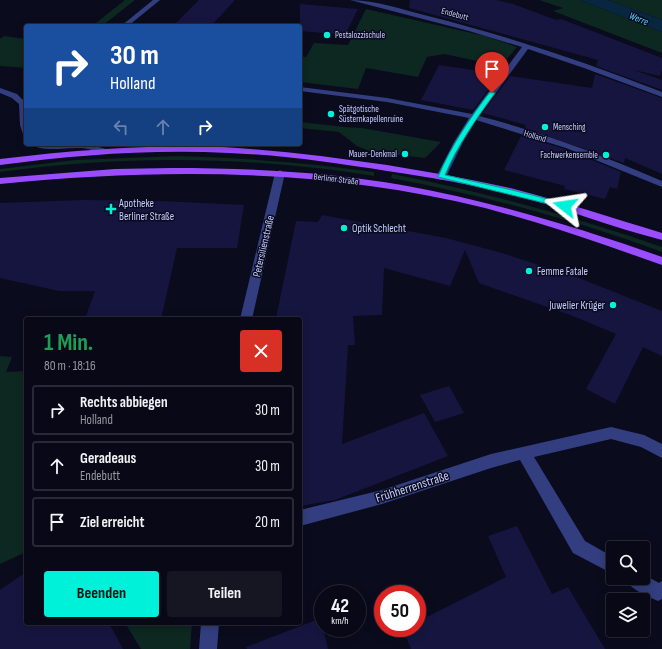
<!DOCTYPE html>
<html lang="de">
<head>
<meta charset="utf-8">
<style>
  :root { --surface:#080816; --page:#161623; --text:#f1f3f6; --muted:#989aa1; --line:#292935; --accent:#00f1da }
  body { margin:0; font-family:"Sofia Sans Condensed",sans-serif; background:var(--page); color:var(--text); height:100vh; display:flex; flex-direction:column; font-size:15px; white-space:nowrap }
  * { box-sizing:border-box; margin:0 }
  p { font-size:13px; color:var(--muted) }
  .icon { flex:none; width:22px; height:22px; fill:none; stroke:currentColor; stroke-width:2; stroke-linecap:round; stroke-linejoin:round }
  .map { position:relative; flex:1; overflow:hidden }
  .details { position:absolute; left:24px; top:317px; width:278px; height:308px; display:flex; flex-direction:column; background:var(--surface); border-radius:4px; box-shadow:0 2px 10px #0003,0 0 0 1px var(--line) }
  .details>* { flex:none }
  .guide { position:absolute; left:24px; top:24px; width:278px; height:122px; border-radius:4px; box-shadow:0 2px 10px #0003,0 0 0 1px var(--line); background:#1a4fa0; color:#fff; overflow:hidden }
  .buttons { position:absolute; left:606px; top:541px; display:grid; gap:8px }
  .buttons a { display:grid; place-items:center; width:44px; height:44px; border-radius:4px; background:var(--surface); box-shadow:0 2px 10px #0003,0 0 0 1px var(--line); font-size:20px }
  .speed { position:absolute; left:314px; top:585px; display:flex; gap:8px; font-size:20px; font-weight:700; text-align:center }
  .speed>* { display:grid; place-content:center; width:52px; height:52px; border-radius:50%; background:var(--surface); box-shadow:0 2px 10px #0003,0 0 0 1px var(--line); line-height:1 }
  .speed small { font-size:10px; font-weight:400 }
  .speed .limit { border:6px solid #d22; background:#fff; color:#111 }
  .pin { position:absolute; display:grid; place-items:center; width:34px; height:34px; color:#fff; margin:-41px -17px; border-radius:50% 50% 50% 0; rotate:-45deg; box-shadow:0 0 4px #0007 }
  .pin .icon { rotate:45deg }
  .me { position:absolute; width:44px; margin:-22px; rotate:285deg; stroke-linejoin:round; filter:drop-shadow(0 0 3px #0008) }
  .turn { display:flex; align-items:center; gap:14px; height:84px; padding:0 20px; font-size:18px }
  .turn .icon { width:52px; height:52px; stroke-width:2.5 }
  .turn b { display:block; font-size:28px; line-height:34px }
  .lanes { display:flex; align-items:center; height:38px; padding:0 20px; background:#0003; justify-content:center; gap:20px; direction:ltr }
  .lanes .off { opacity:.35 }
  .round { display:grid; place-items:center; flex:none; width:42px; height:42px; border-radius:4px; background:var(--page) }
  .overview { display:flex; align-items:center; justify-content:space-between; height:68px; padding:0 20px }
  h1 { font-size:24px; font-weight:700; line-height:30px; color:#1e9e55 }
  .cta { display:flex; gap:8px; margin-top:auto; padding:8px 20px }
  .cta a { flex:1; height:46px; border-radius:4px; background:var(--accent); color:#111; font-size:16px; font-weight:700; line-height:46px; text-align:center }
  .cta a+a { background:var(--page); color:var(--text) }
  ul { padding:0; list-style:none }
  li { display:flex; align-items:center; gap:12px; height:50px; margin:0 8px 6px; padding:0 12px; border:2px solid var(--line); border-radius:4px }
  li div { flex:1 }
  li b { display:block; font-size:15px }
  li em { font-style:normal }
  .map>svg:first-child { display:block }
  .green { fill:#0d2721 }
  .water { fill:#08263f }
  .building { fill:#16153f }
  .lines { fill:none; stroke-linecap:round; stroke-linejoin:round }
  .minor { fill:#323e7f; fill-rule:evenodd }
  .major { fill:#9a4dff; fill-rule:evenodd }
  .route { fill:#00f1da; stroke:#009d8e }
  .poi-dot { fill:#00f1da; stroke:#0a0b1d; stroke-width:1.5 }
  .labels { text-anchor:middle; stroke-width:3; stroke-linejoin:round; paint-order:stroke }
  .far-street-label { font-size:9px; fill:#c6cbff; stroke:#0a0b1d }
  .far-poi-label { font-size:9px; fill:#c6cbff; stroke:#0a0b1d; text-anchor:start }
  .far-water-label { font-size:10px; font-style:italic; fill:#54d1ff; stroke:#0a0b1d }
  .poi-label { font-size:11px; fill:#c6cbff; stroke:#0a0b1d; text-anchor:start }
  .street-label { font-size:11px; fill:#c6cbff; stroke:#0a0b1d }
  .near-street-label { font-size:13px; fill:#c6cbff; stroke:#0a0b1d }
</style>
</head>
<body>
<div class="map">
<svg width="662" height="649" viewBox="0 0 662 649">
  <rect width="100%" height="100%" fill="#0a0b1d"/>
  <g class="green">
    <path d="M125 0H135L102 26H92Z"/>
    <path d="M539 0H580L662 32V53L553 11 563 8Z"/>
    <path d="M608 0H662V20Z"/>
    <path d="M366 9 485 36 517 47 501 66 444 54 427 57 418 77 366 68 358 89 300 82V56L306 57 314 43 348 45Z"/>
    <path d="M4 36 26 39V68L0 66V39Z"/>
    <path d="M300 122 345 127 362 128 441 142 425 158 372 152 357 146 339 132 300 128Z"/>
    <path d="M178 156C244 158 309 163 374 172V176C250 156 124 155 0 172V169L75 160Z"/>
    <path d="M392 174C485 192 573 216 662 247V252C572 219 485 196 391 178Z"/>
    <path d="M0 356 12 357 6 372 26 371V552L0 564Z"/>
    <path d="M125 623H192L190 649H141Z"/>
  </g>
  <path class="water" d="M580 0H608L662 20V32Z"/>
  <g class="building">
    <path d="M199 0H235L211 26H173Z"/>
    <path d="M410 0H496L513 4 556 20 561 19 662 58V69L660 76 634 70 662 80V90L596 66 598 60 409 8Z"/>
    <path d="M300 4 358 9 345 35 300 31Z"/>
    <path d="M439 65 500 74 473 110 421 100Z"/>
    <path d="M595 74 662 98V174L625 158 624 163 525 128 526 125 483 113 510 76 592 88Z"/>
    <path d="M521 136 565 149 621 172 617 189 610 187 605 199 564 189 565 186 504 170Z"/>
    <path d="M83 200 160 201 244 205 237 248H177L161 319H85L95 291H59L0 278V203Z"/>
    <path d="M322 215 446 238 502 253 579 278 662 311V356L643 347 615 404 586 389 616 334 573 316 479 283 465 250 450 286 384 268 382 315 353 316 355 345H348L342 444 424 413 448 456 335 500 300 506V318H276L296 221 318 222Z"/>
    <path d="M449 386 464 413 435 422 420 395Z"/>
    <path d="M517 526 552 594 568 587 605 649H411L403 629 417 628V622L506 577 488 536Z"/>
    <path d="M26 572V623H109L123 649H0V590Z"/>
    <path d="M321 618 328 649H247L246 647Z"/>
  </g>
  <g class="lines">
    <g class="minor">
      <path d="M153 0H160L128 26H121Z"/>
      <path d="M350 0C376 0 403 10 428 16 508 36 585 62 662 92V97L584 68 528 49 479 116C542 132 602 155 662 181V187L566 148 476 120 463 142 446 177 441 180 438 179 436 177 454 142 469 118 387 102 300 91V87L387 98 472 114 522 47 469 31Z"/>
      <path d="M0 88 17 94 26 103V135L23 134 20 125 19 104 12 98 0 93Z"/>
      <path d="M31 144H88L106 149 107 151 103 154C96 152 88 148 81 148 69 147 41 153 31 144Z"/>
      <path d="M280 170 285 173 252 319H240L275 173Z"/>
      <path d="M611 427 644 435 662 444V458L641 447 611 439 534 457 585 541 613 557V574L573 553 520 460 491 468 382 504 300 526V510L382 490 491 454Z"/>
      <path d="M643 574 659 583 662 581V599L658 601C647 596 629 589 625 578H643Z"/>
      <path d="M201 623H219L217 649H199Z"/>
    </g>
    <g class="major">
      <path d="M197 146C261 148 324 156 387 165 429 172 472 179 514 189 564 202 613 218 662 233V240C611 227 561 207 510 194 470 184 428 177 387 171 335 163 282 155 229 153 152 149 76 155 0 165V159C66 151 131 146 197 146Z"/>
      <path d="M172 168C249 168 326 172 402 185 491 201 577 227 662 257V265C644 259 626 252 608 246 567 232 526 219 485 208 325 168 162 168 0 184V178L115 169Z"/>
    </g>
  </g>
  <path class="route" d="M490 92 495 93C476 119 457 146 445 175L512 190 568 204V208H565L438 177C451 146 470 118 490 92Z"/>
  <g class="poi-dot">
    <circle cx="327" cy="35" r="4"/>
    <circle cx="331" cy="114" r="4"/>
    <circle cx="545" cy="127" r="4"/>
    <circle cx="405" cy="154" r="4"/>
    <circle cx="606" cy="155" r="4"/>
    <path d="M109 203h4v4h4v4h-4v4h-4v-4h-4v-4h4z"/>
    <circle cx="344" cy="228" r="4"/>
    <circle cx="529" cy="271" r="4"/>
    <circle cx="613" cy="305" r="4"/>
  </g>
  <g class="labels">
    <g class="far-street-label">
      <text transform="translate(455 14) rotate(15)" y="3">Endebutt</text>
      <text transform="translate(535 136) rotate(17)" y="3">Holland</text>
      <text transform="translate(336 179) rotate(7)" y="3">Berliner Straße</text>
    </g>
    <g class="far-poi-label">
      <text x="335" y="38">Pestalozzischule</text>
      <text x="339" y="112">Spätgotische<tspan x="339" dy="10">Süsternkapellenruine</tspan></text>
      <text x="553" y="130">Mensching</text>
      <text x="397" y="157" text-anchor="end">Mauer-Denkmal</text>
      <text x="598" y="158" text-anchor="end">Fachwerkensemble</text>
    </g>
    <g class="far-water-label">
      <text transform="translate(639 18) rotate(22)" y="4">Werre</text>
    </g>
    <g class="poi-label">
      <text x="119" y="207">Apotheke<tspan x="119" dy="13">Berliner Straße</tspan></text>
      <text x="352" y="232">Optik Schlecht</text>
      <text x="537" y="275">Femme Fatale</text>
      <text x="605" y="309" text-anchor="end">Juwelier Krüger</text>
    </g>
    <g class="street-label">
      <text transform="translate(263 246) rotate(-77)" y="4">Petersilienstraße</text>
    </g>
    <g class="near-street-label">
      <text transform="translate(412 486) rotate(-18)" y="5">Frühherrenstraße</text>
    </g>
  </g>
</svg>
<div class="buttons">
<a><svg class="icon" aria-label="search" viewBox="0 0 24 24"><circle cx="10" cy="10" r="6"/><path d="M15 15l6 6"/></svg></a>
<a><svg class="icon" aria-label="layers" viewBox="0 0 24 24"><path d="M12 4l9 5-9 5-9-5zM3 14l9 5 9-5"/></svg></a>
</div>
<div class="speed"><div>42<small>km/h</small></div><div class="limit">50</div></div>
<div class="pin" style="left:492px;top:93px;background:#d93025"><svg class="icon" aria-label="arrive" viewBox="0 0 24 24"><path d="M6 21V4h12l-3 4 3 4H6"/></svg></div>
<svg class="me" style="left:565px;top:206px" viewBox="-20 -20 40 40"><path d="M0-17L14 15 0 8-14 15z" fill="#00f1da" stroke="#fff" stroke-width="4"/></svg>
<div class="guide">
<div class="turn"><svg class="icon" aria-label="right" viewBox="0 0 24 24"><path d="M7 20v-9h11M14 6l5 5-5 5"/></svg><div><b>30 m</b>Holland</div></div>
<div class="lanes"><svg class="icon off" aria-label="left" viewBox="0 0 24 24"><path d="M17 20v-9H6M10 6l-5 5 5 5"/></svg><svg class="icon off" aria-label="ahead" viewBox="0 0 24 24"><path d="M12 20V5M6 11l6-6 6 6"/></svg><svg class="icon" aria-label="right" viewBox="0 0 24 24"><path d="M7 20v-9h11M14 6l5 5-5 5"/></svg></div>
</div>
<section class="details">
<div class="overview"><div><h1>1 Min.</h1><p>80 m · 18:16</p></div><a class="round" style="background:#d93025;color:#fff"><svg class="icon" aria-label="close" viewBox="0 0 24 24"><path d="M6 6l12 12M18 6L6 18"/></svg></a></div>
<ul>
<li><svg class="icon" aria-label="right" viewBox="0 0 24 24"><path d="M7 20v-9h11M14 6l5 5-5 5"/></svg><div><b>Rechts abbiegen</b><p>Holland</p></div><em>30 m</em></li>
<li><svg class="icon" aria-label="ahead" viewBox="0 0 24 24"><path d="M12 20V5M6 11l6-6 6 6"/></svg><div><b>Geradeaus</b><p>Endebutt</p></div><em>30 m</em></li>
<li><svg class="icon" aria-label="arrive" viewBox="0 0 24 24"><path d="M6 21V4h12l-3 4 3 4H6"/></svg><div><b>Ziel erreicht</b></div><em>20 m</em></li>
</ul>
<div class="cta"><a>Beenden</a><a>Teilen</a></div>
</section>
</div>
</body>
</html>
